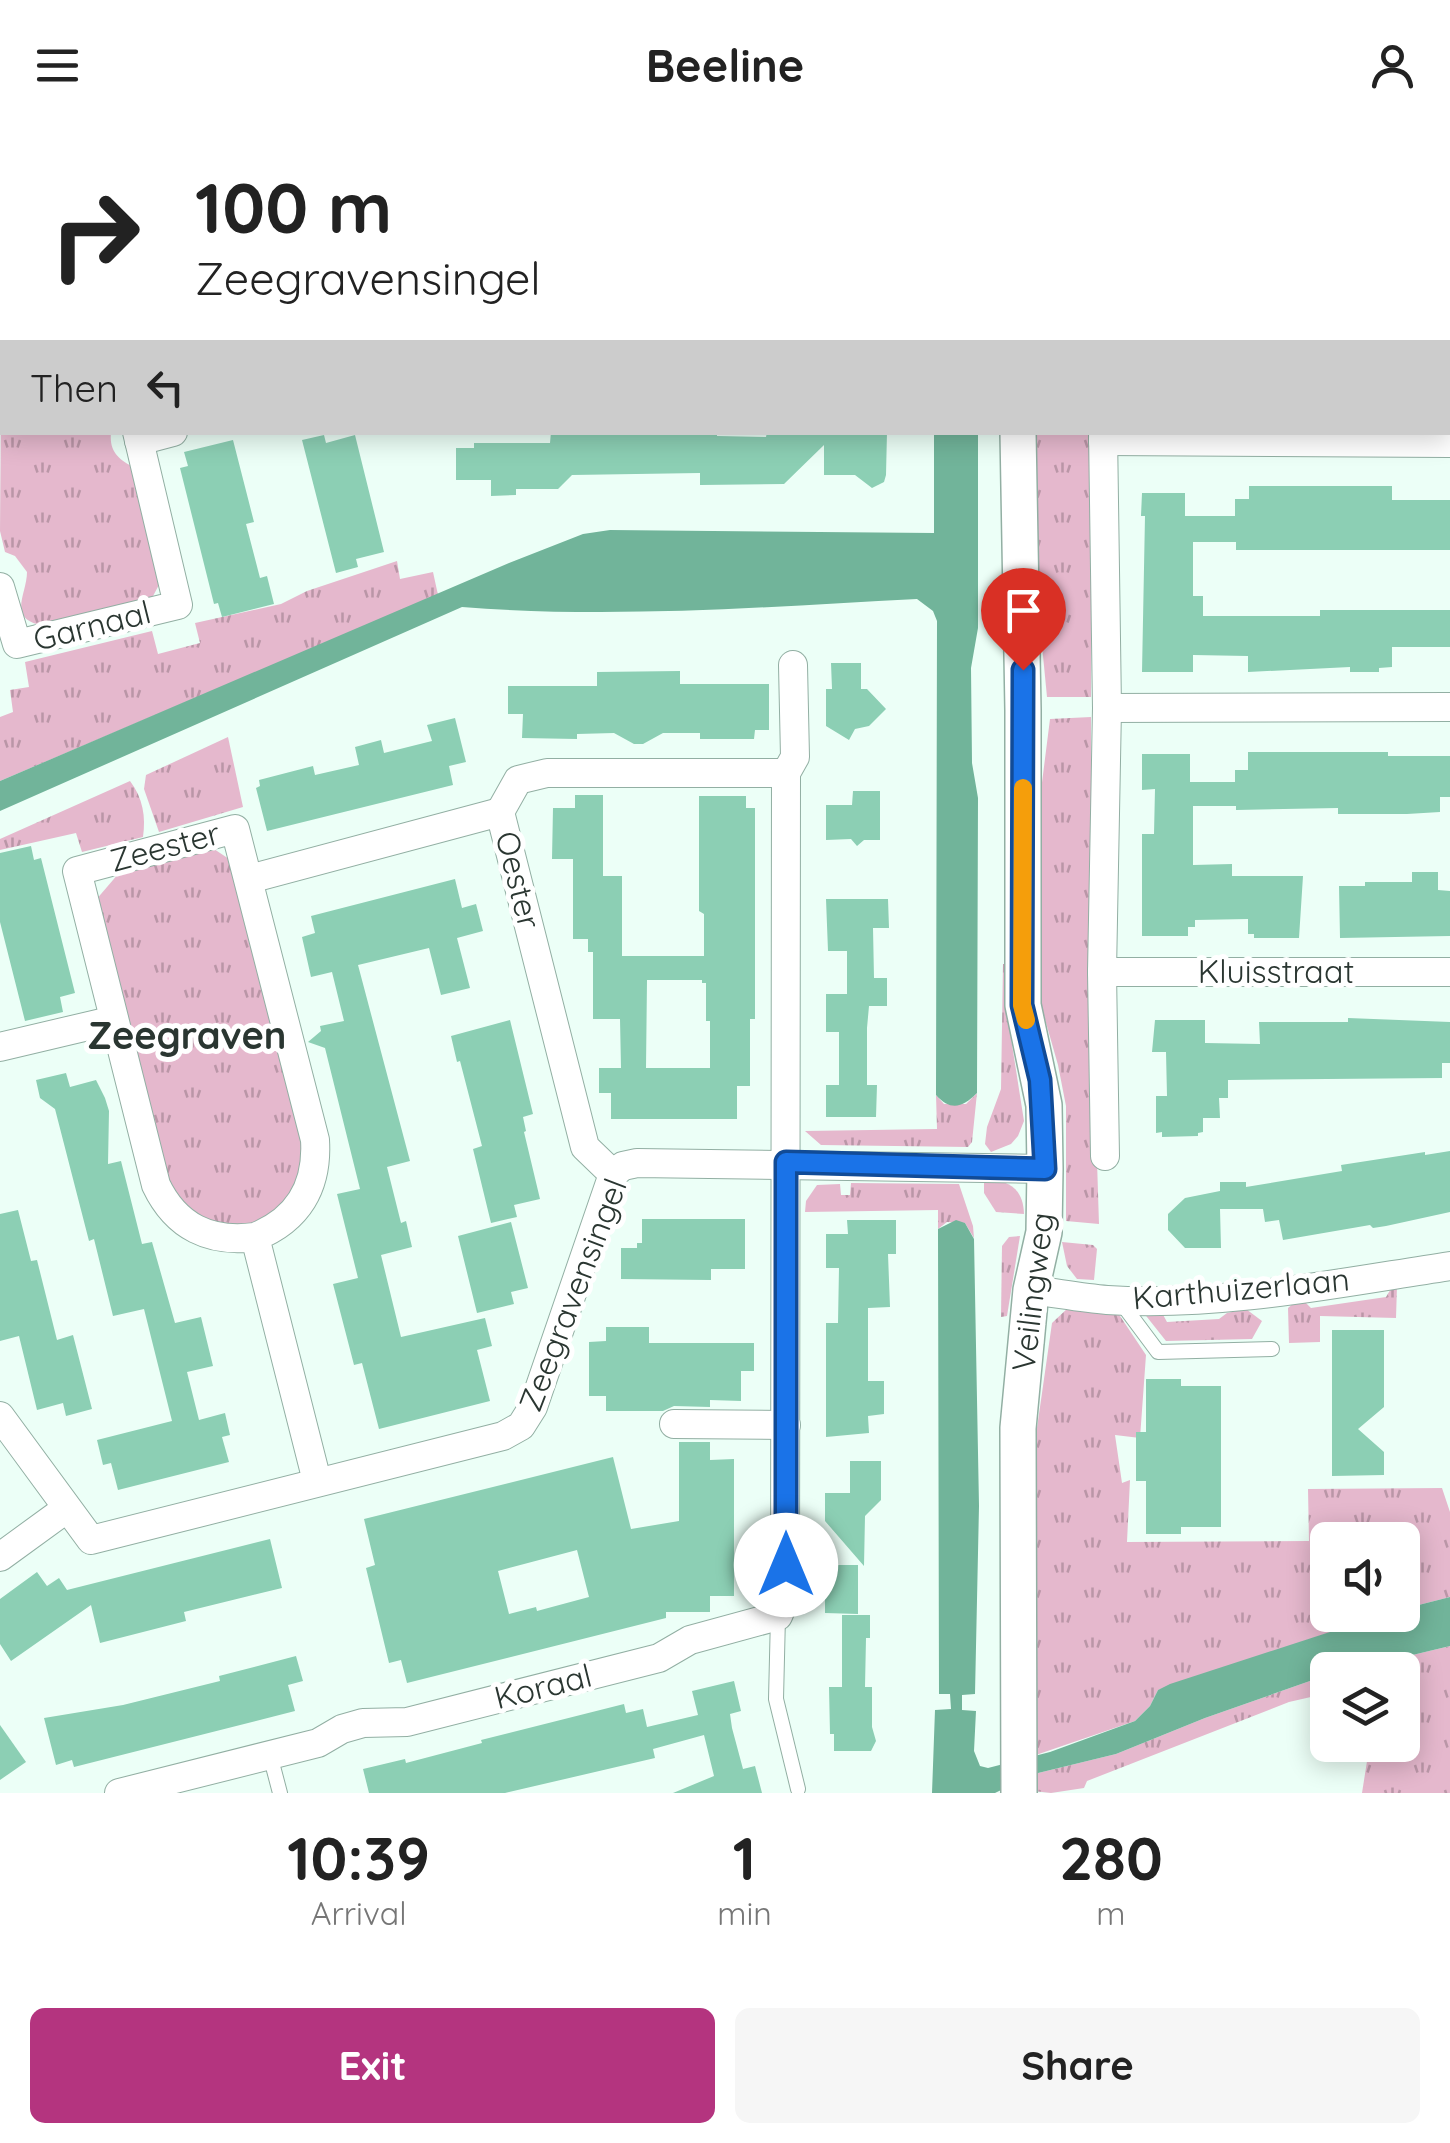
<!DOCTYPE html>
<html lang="en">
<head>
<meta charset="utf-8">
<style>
  :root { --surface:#fff; --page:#f6f6f6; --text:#222; --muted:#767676; --accent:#b4347f }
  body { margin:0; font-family:Quicksand,sans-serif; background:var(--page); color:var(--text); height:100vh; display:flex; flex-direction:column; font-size:38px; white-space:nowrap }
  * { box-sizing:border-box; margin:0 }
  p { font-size:32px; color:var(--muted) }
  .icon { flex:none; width:55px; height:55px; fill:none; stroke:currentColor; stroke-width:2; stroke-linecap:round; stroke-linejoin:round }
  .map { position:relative; height:1663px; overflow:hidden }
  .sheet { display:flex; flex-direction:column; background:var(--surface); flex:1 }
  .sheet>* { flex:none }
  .top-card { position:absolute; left:0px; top:0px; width:1450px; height:305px; box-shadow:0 5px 25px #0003; background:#fff; color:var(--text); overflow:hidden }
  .tools { position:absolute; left:1310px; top:1392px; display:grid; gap:20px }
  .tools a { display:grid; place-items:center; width:110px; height:110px; border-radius:15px; background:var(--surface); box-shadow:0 5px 25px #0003; font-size:50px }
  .pin { position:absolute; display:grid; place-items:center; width:85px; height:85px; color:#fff; margin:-102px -42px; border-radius:50% 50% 50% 0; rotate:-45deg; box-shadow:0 0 10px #0007 }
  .pin .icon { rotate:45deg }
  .me { position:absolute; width:110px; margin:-55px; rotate:0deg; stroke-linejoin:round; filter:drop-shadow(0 0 8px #0008) }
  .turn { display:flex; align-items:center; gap:35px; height:210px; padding:0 30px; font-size:45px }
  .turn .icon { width:130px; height:130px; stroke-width:2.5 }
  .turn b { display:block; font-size:70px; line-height:85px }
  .then { display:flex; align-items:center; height:95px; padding:0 30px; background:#0003; gap:20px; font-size:38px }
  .eta { display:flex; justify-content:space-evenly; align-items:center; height:170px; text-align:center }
  .eta b { font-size:60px; font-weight:700; line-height:70px }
  .primary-button { display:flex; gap:20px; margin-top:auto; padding:20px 30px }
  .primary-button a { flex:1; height:115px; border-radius:15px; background:var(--accent); color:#fff; font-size:40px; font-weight:700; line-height:115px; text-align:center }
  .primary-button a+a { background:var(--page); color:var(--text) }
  header { display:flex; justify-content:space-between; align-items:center; height:130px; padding:0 30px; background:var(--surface); font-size:45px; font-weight:700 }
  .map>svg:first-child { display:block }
  .grass { fill:url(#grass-tufts) }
  .water { fill:#71b49a }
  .building { fill:#8ccfb4; fill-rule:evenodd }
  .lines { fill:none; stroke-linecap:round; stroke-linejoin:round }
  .service-casing { stroke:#92afa3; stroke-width:16 }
  .minor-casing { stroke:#92afa3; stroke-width:30 }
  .tertiary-casing { stroke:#92afa3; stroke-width:38 }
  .service { stroke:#fff; stroke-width:14 }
  .minor { stroke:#fff; stroke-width:28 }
  .tertiary { stroke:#fff; stroke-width:35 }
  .route-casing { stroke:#114b97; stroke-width:25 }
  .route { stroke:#1a73e8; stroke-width:18 }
  .slow { stroke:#f59e0b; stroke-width:18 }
  .labels { text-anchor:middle; stroke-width:10; stroke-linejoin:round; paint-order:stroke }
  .street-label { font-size:32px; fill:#2a3631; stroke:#fff }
  .quarter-label { font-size:38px; font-weight:bold; fill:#2a3631; stroke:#fff }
</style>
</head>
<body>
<header><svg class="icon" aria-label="menu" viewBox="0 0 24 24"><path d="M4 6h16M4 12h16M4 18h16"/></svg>Beeline<svg class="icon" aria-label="person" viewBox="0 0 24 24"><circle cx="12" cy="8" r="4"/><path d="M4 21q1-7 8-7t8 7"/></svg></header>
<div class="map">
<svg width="1450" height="1663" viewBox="0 0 1450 1663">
  <defs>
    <pattern id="grass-tufts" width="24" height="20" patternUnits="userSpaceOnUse" patternTransform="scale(2.5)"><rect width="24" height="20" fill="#e5b8cd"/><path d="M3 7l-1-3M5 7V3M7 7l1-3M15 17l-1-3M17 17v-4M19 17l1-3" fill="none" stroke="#ba96a7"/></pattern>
  </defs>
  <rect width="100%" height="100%" fill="#ecfff7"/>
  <g class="grass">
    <path d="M2 134V302L111 303C109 322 119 330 135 338L161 451 152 468 41 495C7 488 27 464 27 442L15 426 5 422 0 401Z"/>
    <path d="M1031 303H1092L1091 567H1047L1035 443Z"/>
    <path d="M397 431 400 449 433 442 438 465 0 651V587L13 582 10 560 29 557 25 532 152 501 158 524 200 513 195 493 281 474 307 461Z"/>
    <path d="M1091 587V839L1099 1094 1066 1091V976L1058 935 1039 868 1034 716 1050 589Z"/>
    <path d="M228 607 243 677 159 702 144 659 146 645Z"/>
    <path d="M130 651C143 668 146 687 143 707L82 722 76 703 0 720V709Z"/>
    <path d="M208 715 235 733 304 1008 300 1056 265 1094 221 1099 173 1068 95 771 125 736Z"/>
    <path d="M1003 834H1007L1010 902 1024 991 1018 1006 1011 1014 991 1022 985 1014 987 997 1001 959Z"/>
    <path d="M977 963 972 1012 968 1017 821 1015 805 1001 937 999 936 965 944 974H966Z"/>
    <path d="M984 1048C1008 1051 1023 1057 1024 1084L996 1082 984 1063Z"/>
    <path d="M851 1053 959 1054 973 1096 974 1108 965 1093 947 1092 938 1099V1080L805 1082 806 1071 817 1055 840 1054 841 1065H850Z"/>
    <path d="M1020 1106 1007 1186 1001 1187 1002 1116 1009 1107Z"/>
    <path d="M1062 1112 1093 1115 1097 1119 1094 1150 1077 1149 1067 1136Z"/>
    <path d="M1397 1156 1396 1188 1320 1186V1212L1289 1213 1288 1178 1295 1172 1304 1171 1311 1178 1386 1167 1392 1157Z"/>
    <path d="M1069 1177 1116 1180 1146 1225 1140 1308 1115 1305 1122 1353 1130 1350 1127 1412 1309 1411 1308 1359 1442 1358 1450 1382V1467L1403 1479 1402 1410H1328V1485H1382L1158 1560 1150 1576 1135 1591 1033 1626 1036 1305 1052 1193Z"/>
    <path d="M1246 1179 1262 1191 1252 1209 1166 1211 1143 1182 1161 1181 1167 1192 1219 1189 1227 1183Z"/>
    <path d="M1450 1516V1663H1362L1368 1625 1315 1619 1324 1564 1289 1572 1087 1651 1084 1658 1051 1663 1033 1661 1034 1644 1116 1624 1205 1588 1327 1545 1328 1615H1402V1540H1350Z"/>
  </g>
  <g class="water">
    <path d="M934 303H978V498L971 538 972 633 978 668 977 963C963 977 951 982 936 965L937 491 933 481 917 469C765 477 614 489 462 477L0 681V651L509 433 583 404 610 400 934 403Z"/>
    <path d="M956 1090 965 1093 974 1109 979 1376 975 1564 962 1565V1580L976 1581 974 1621 980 1636 988 1638 1050 1622 1135 1591 1150 1576 1158 1560 1170 1554 1382 1485H1402L1403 1479 1450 1467V1516L1350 1540H1328L1327 1545 1205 1588 1116 1624 1034 1644 995 1663H932L935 1580 951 1579 950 1564H939L938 1099Z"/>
  </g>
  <g class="building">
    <path d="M551 302H717V306L766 307 767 302H887L886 345 884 352 872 358 855 345H824V315L784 354 700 355V343L572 345 558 359H516V365L491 366V350H456V318H474V313H550Z"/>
    <path d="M324 305 326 313 355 305 384 422 356 429 358 437 336 443 302 310Z"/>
    <path d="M233 310 254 392 246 394 260 448 267 446 274 474 222 487 218 473 214 474 180 338 188 336 184 322Z"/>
    <path d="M1249 356H1392V370H1450V420H1236V412H1193V466H1203V486H1320V480H1450V517H1392V537L1379 538V542H1350V537L1248 542V526L1193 525V542H1142L1145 386H1141L1142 363H1185V386H1235V369H1249Z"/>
    <path d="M831 533H861V559H867L886 579 869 596 855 599 849 610 826 596V559H832Z"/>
    <path d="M680 541V554H769V600H755L754 609H700V603H663L643 614H634L614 603 577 604V609L522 608 523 584H508V556H597V542Z"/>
    <path d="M455 588 466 632 449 636 453 655 267 701 256 658 260 656 259 650 313 636 315 645 359 635 355 617 381 610 384 623 432 611 427 595Z"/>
    <path d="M1248 622H1388V626H1450V667H1440V682L1407 684H1338V678L1236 680V676H1193V735L1232 734V746H1303L1299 808H1254V804H1248V789L1195 790V797H1188V806H1142V704H1154L1155 659 1142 660V624H1190V652H1235V640H1248Z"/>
    <path d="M853 661H880V710H864L857 716 851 709 826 710V675H852Z"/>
    <path d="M575 665H603V746H622V826H704V784L699 781V666H746V678H755V889H750V956H737V989H611V963H599V938H621L620 889H593V822H588V809H573V729H552L553 678H575ZM647 850H702V853H706V891H710V938H646Z"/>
    <path d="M31 716 34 730 41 728 75 863 60 867 63 882 25 891 0 792V723Z"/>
    <path d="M1412 742H1438V760L1450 761V806L1340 808 1339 756H1365V752H1412Z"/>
    <path d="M455 749 462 778 476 774 483 801 457 808 470 858 441 865 429 818 358 835 410 1031 387 1037 401 1093 406 1091 412 1117 381 1125 401 1207 485 1188 492 1216 477 1220 490 1271 379 1299 362 1233 354 1235 333 1154 358 1148 337 1064 360 1059 325 918 308 912 321 901 320 896 344 891 332 842 311 847 302 807 315 803 311 786Z"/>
    <path d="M826 769H888L889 798H873L874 848H887V876H869L867 898V955H877L876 987H826V955H839V902H826V864H847V821H828Z"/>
    <path d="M1348 888 1450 892V933H1442V948L1228 950V968H1219L1220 988H1203V1002L1198 1003V1006L1162 1007V1002L1156 1003V966H1167L1166 922H1152L1155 890H1205V913L1260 914 1259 892H1348Z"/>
    <path d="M510 890 533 984 523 987 526 1001 524 1002 540 1069 514 1075 517 1087 491 1093 473 1019 482 1016 460 931 457 932 451 906Z"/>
    <path d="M66 943 70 957 96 950 105 968 109 981 108 1034 121 1031 142 1114 152 1112 175 1193 201 1187 213 1236 187 1242 199 1290 225 1283 230 1305 222 1307 229 1332 118 1360 111 1333 103 1335 97 1310 172 1291 144 1179 113 1186 94 1109 89 1111 55 979 40 968 36 950Z"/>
    <path d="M1450 1021V1082L1386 1096 1373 1098 1370 1095 1283 1110 1279 1090 1265 1092 1263 1079H1220L1221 1118H1185L1168 1100V1084L1185 1068 1220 1061V1052H1246V1057L1342 1041 1341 1035 1425 1022V1025Z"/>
    <path d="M18 1080 31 1131 37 1130 57 1210 73 1205 92 1279 66 1286 63 1273 37 1280 19 1206 0 1211V1084Z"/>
    <path d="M642 1089H745V1139H711V1150L621 1149V1118H637V1113H642Z"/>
    <path d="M847 1090H896V1124H888L890 1177 868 1178V1251H884V1284L868 1286 869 1303 826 1307V1193H838L839 1138H826V1104H848Z"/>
    <path d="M511 1092 528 1158 511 1162 514 1174 477 1183 458 1106Z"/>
    <path d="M606 1197H649V1213H754V1241H741V1271L710 1270V1277L674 1276 663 1281H606V1266H589V1212L606 1211Z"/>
    <path d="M1332 1200H1384V1277L1358 1299 1384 1322V1345L1332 1346Z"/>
    <path d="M1146 1249H1181V1256H1221V1397H1181V1404H1146V1351H1136V1302H1146Z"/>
    <path d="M679 1312H710V1330L734 1329V1466H710V1482H666V1488L407 1553 401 1530 389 1533 366 1438 375 1435 364 1389 613 1327 631 1399 679 1391ZM577 1420 589 1467 537 1481 536 1477 509 1484 498 1441Z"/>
    <path d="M850 1331H881V1370L865 1386 864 1436 825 1391V1363H850Z"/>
    <path d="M270 1409 282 1458 184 1482 186 1491 100 1513 91 1475 11 1531 0 1514V1469L37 1442 47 1456 59 1448 67 1460Z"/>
    <path d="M825 1435H858V1484L825 1483Z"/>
    <path d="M842 1485H870V1508H866L865 1557H872V1597L876 1611 871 1621H834V1604H830L829 1557H842Z"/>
    <path d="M296 1526 303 1551 288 1555 295 1581 74 1637 72 1630 56 1635 44 1588 123 1575 220 1551 219 1546Z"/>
    <path d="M734 1551 741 1581 730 1584 732 1598 743 1639 755 1636 762 1663H673L714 1646 704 1605 653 1619 655 1628 505 1663H369L363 1639 405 1629 406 1633 482 1613 481 1610 624 1574 626 1583 643 1579 647 1597 698 1585 692 1561Z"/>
    <path d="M0 1595 26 1632 0 1650Z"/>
  </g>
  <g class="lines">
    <defs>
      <g id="service">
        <path d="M1120 1171 1158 1222 1272 1219"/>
        <path d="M778 1486 776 1569 798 1659"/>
        <path d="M270 1625 280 1663"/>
      </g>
      <g id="minor">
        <path d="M407 0H513"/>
        <path d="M989 0 1043 2"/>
        <path d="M1104 0V2"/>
        <path d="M795 2V0"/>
        <path d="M1448 47H1450"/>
        <path d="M0 100H2"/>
        <path d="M1103 302 1107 578 1102 842 1105 1026"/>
        <path d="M139 311 173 302"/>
        <path d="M1103 311 1450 313"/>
        <path d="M0 457 17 514 178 475 137 302"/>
        <path d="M1107 578 1450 577"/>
        <path d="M786 643 795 627 793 535"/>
        <path d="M249 749 500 682"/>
        <path d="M1102 842H1450"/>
        <path d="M0 917 114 890"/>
        <path d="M255 1107C298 1090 318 1057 315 1010L235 699 77 741 156 1055C176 1097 210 1113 255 1107L317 1351"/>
        <path d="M1031 1160C1056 1163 1082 1168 1107 1170 1222 1177 1338 1153 1450 1136"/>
        <path d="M0 1286 91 1410 503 1306 521 1296 533 1277 613 1044 623 1036 637 1033 1045 1039"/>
        <path d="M674 1294 786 1295"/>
        <path d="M0 1427 66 1379"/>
        <path d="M119 1663 318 1613 342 1599 363 1593 407 1592 659 1528 690 1510 778 1486 785 1470 786 643H547L518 650 500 682 585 1017 613 1044"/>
      </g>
      <g id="tertiary">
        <path d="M1043 0V2"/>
        <path d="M1018 302 1023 580V875L1044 975 1045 1039 1044 1102 1031 1160 1018 1298 1019 1663"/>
      </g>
    </defs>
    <use href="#service" class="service-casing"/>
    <use href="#minor" class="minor-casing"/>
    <use href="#tertiary" class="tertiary-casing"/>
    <use href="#service" class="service"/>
    <use href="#minor" class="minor"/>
    <use href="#tertiary" class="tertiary"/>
  </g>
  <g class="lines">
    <defs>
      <path id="route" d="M786 1435V1032L1045 1039 1040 950 1022 875 1023 540"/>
    </defs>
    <use href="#route" class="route-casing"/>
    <use href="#route" class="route"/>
    <path class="slow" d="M1023 658 1022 875 1026 890"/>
  </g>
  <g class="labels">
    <g class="street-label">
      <text transform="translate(92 496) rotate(-14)" y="11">Garnaal</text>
      <text transform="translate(165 717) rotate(-15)" y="11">Zeester</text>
      <text transform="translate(518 750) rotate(76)" y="11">Oester</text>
      <text x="1276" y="853">Kluisstraat</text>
      <text transform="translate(1241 1159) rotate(-5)" y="11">Karthuizerlaan</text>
      <text transform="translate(1033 1162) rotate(-83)" y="11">Veilingweg</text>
      <text transform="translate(573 1165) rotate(-69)" y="11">Zeegravensingel</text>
      <text transform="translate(543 1557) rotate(-14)" y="11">Koraal</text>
    </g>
    <g class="quarter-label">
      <text x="187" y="919">Zeegraven</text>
    </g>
  </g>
</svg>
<div class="tools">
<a><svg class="icon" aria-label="sound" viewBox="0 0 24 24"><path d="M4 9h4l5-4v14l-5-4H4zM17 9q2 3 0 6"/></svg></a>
<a><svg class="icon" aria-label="layers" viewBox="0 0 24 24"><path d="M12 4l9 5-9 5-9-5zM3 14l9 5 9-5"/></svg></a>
</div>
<div class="pin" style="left:1023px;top:540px;background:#d93025"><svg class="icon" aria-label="arrive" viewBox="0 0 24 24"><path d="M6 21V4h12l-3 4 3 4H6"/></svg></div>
<svg class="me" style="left:786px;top:1435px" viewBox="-20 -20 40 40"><circle r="19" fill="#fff"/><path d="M0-13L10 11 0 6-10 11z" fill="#1a73e8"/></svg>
<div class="top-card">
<div class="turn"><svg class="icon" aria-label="right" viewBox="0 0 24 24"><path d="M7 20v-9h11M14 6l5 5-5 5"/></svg><div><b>100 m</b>Zeegravensingel</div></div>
<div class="then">Then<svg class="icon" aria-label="left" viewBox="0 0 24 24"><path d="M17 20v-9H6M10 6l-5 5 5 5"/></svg></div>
</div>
</div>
<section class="sheet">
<div class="eta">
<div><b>10:39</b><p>Arrival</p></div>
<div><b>1</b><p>min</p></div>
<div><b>280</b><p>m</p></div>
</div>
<div class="primary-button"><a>Exit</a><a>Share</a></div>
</section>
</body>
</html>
